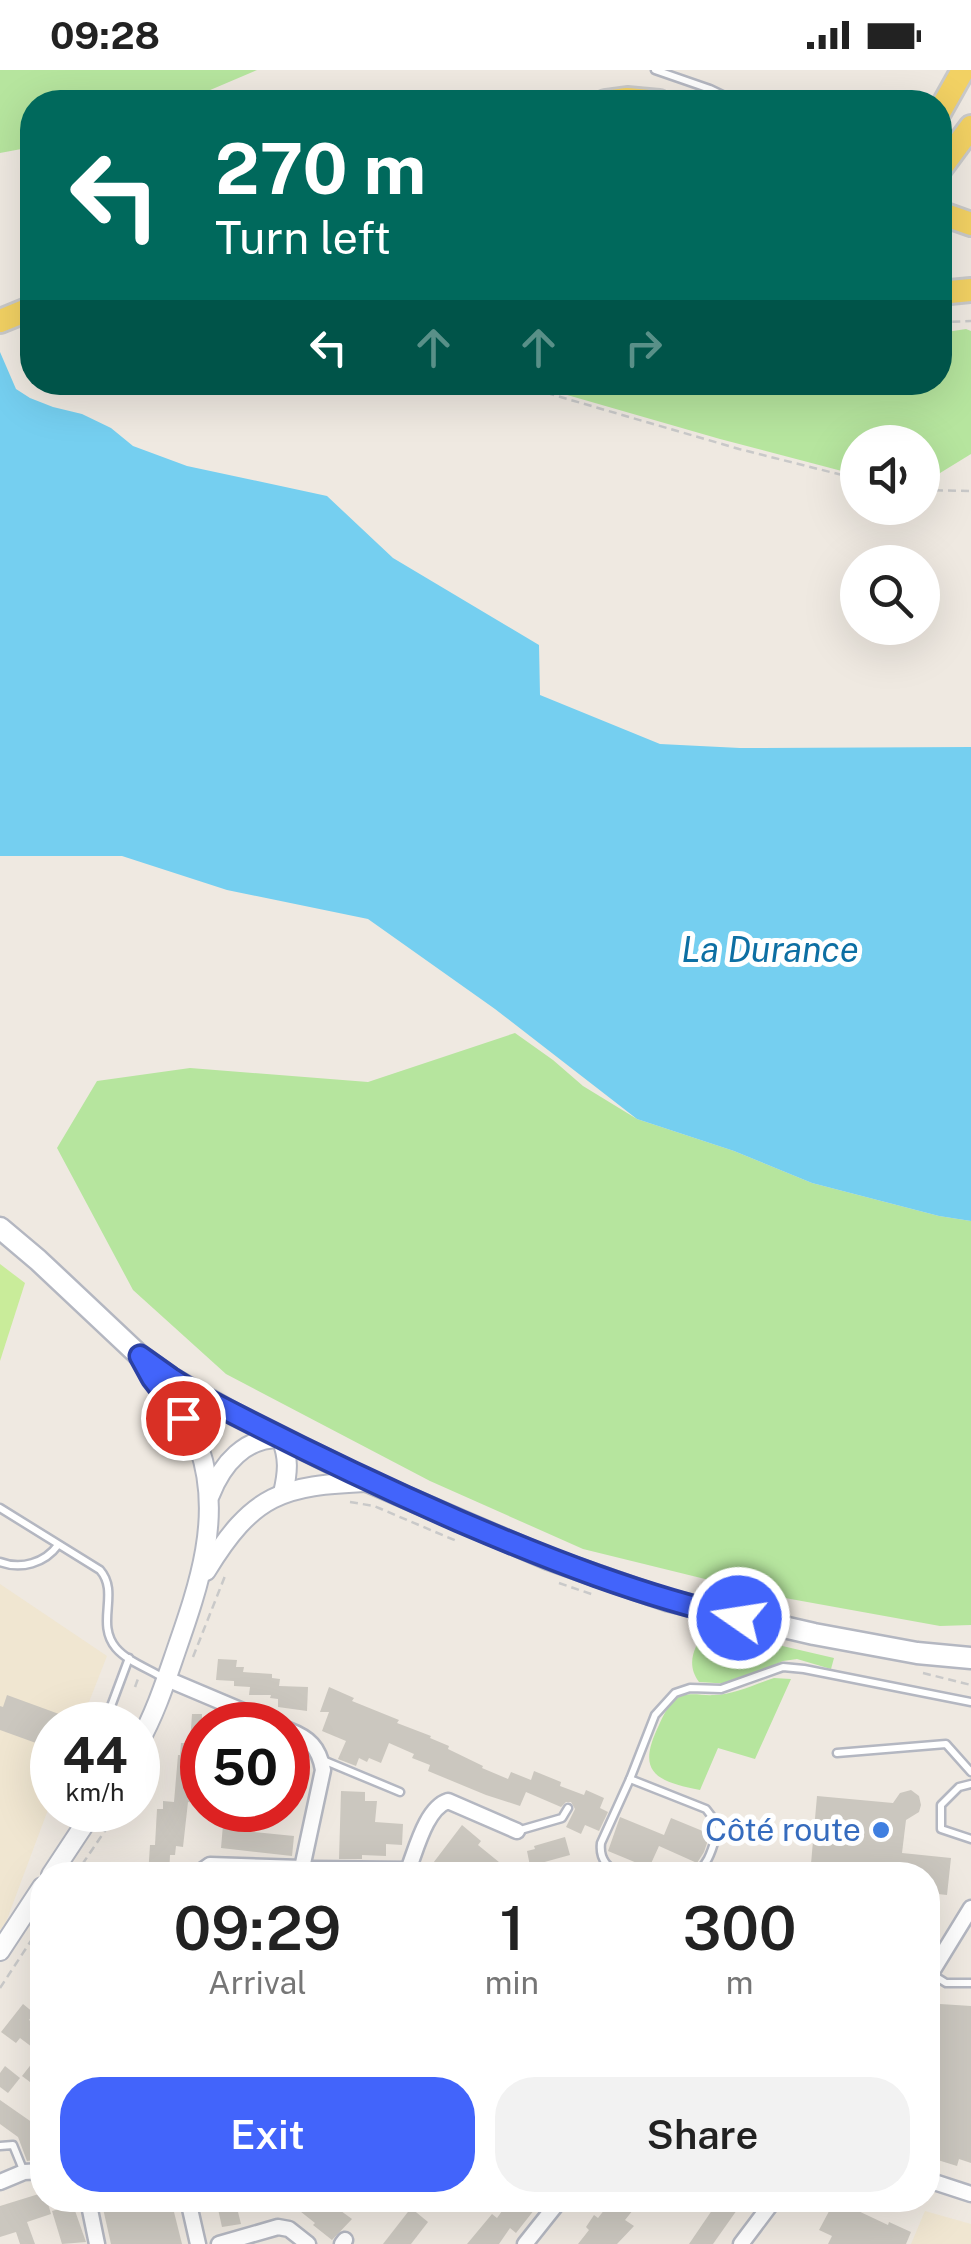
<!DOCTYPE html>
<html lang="en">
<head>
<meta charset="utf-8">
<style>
  :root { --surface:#fff; --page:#f2f2f2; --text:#222; --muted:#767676; --accent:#4264fb }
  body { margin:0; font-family:"Public Sans",sans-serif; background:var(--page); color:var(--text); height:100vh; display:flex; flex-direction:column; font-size:38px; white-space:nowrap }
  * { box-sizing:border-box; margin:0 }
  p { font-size:32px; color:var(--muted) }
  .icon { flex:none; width:55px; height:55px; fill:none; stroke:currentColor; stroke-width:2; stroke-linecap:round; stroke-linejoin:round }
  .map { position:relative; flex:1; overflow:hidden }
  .drawer { position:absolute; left:30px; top:1792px; width:910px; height:350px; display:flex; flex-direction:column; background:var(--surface); border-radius:40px; box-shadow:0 10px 40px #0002 }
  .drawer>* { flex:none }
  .guide { position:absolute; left:20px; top:20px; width:932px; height:305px; border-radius:40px; box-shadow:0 10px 40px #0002; background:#00695c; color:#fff; overflow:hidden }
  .fabs { position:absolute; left:840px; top:355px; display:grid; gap:20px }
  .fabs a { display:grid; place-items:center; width:100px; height:100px; border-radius:50%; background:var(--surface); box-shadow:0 10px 40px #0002; font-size:50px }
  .speed { position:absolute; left:30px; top:1632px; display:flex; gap:20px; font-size:50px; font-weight:700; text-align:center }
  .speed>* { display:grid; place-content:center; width:130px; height:130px; border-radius:50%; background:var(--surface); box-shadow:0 10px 40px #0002; line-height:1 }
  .speed small { font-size:25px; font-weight:400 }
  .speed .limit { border:15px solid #d22; background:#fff; color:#111 }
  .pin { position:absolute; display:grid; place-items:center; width:85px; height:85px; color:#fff; margin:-42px; border:5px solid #fff; border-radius:50%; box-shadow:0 2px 10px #0007 }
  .me { position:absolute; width:110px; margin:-55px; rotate:283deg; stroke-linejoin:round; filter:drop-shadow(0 0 8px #0008) }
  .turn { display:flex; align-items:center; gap:35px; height:210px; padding:0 30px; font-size:45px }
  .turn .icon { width:130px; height:130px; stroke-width:2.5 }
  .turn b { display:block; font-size:70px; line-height:85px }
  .lanes { display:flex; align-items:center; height:95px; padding:0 30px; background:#0003; justify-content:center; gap:50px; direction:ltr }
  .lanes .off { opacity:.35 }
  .eta { display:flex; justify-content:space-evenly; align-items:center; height:170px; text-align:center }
  .eta b { font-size:60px; font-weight:600; line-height:70px }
  .button { display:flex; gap:20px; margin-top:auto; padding:20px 30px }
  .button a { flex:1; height:115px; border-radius:40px; background:var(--accent); color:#fff; font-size:40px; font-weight:600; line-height:115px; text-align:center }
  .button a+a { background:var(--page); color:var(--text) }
  .status { display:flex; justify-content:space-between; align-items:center; height:70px; padding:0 50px; background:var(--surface); direction:ltr }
  .status svg { height:28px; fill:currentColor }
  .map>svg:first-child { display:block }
  .education { fill:#f0e6d1 }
  .green { fill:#b6e59e }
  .pitch { fill:#c9ec9a }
  .water { fill:#75cff0 }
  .building { fill:#cbc7bf }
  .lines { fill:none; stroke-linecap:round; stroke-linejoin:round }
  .service-casing { stroke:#b4b7c1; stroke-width:11 }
  .minor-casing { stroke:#b4b7c1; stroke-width:19 }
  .tertiary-casing { stroke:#b4b7c1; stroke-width:22 }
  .secondary-casing { stroke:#b4b7c1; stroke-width:25 }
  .primary-casing { stroke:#c9c9c9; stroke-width:28 }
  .path { stroke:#c9c9c9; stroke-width:2.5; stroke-dasharray:8 5; stroke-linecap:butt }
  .service { stroke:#fff; stroke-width:6 }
  .minor { stroke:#fff; stroke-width:14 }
  .tertiary { stroke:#fff; stroke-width:18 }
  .secondary { stroke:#fff; stroke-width:20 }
  .primary { stroke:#f2d163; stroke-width:22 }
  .route-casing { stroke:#2b41a3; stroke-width:25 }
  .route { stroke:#4264fb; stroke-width:18 }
  .shop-dot { fill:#3f7fe0; stroke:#fff; stroke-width:4 }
  .labels { text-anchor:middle; stroke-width:10; stroke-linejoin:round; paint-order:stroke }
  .shop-label { font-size:32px; fill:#366cbe; stroke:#fff; text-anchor:end }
  .water-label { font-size:35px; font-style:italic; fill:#0d6fa3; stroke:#fff }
</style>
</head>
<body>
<div class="status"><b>09:28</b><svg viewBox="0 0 49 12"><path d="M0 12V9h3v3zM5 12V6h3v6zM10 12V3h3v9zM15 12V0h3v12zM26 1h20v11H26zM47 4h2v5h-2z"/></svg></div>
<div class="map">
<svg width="971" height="2174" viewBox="0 0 971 2174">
  <rect width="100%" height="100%" fill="#efe9e1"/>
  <g class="education">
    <path d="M0 1514 107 1586 80 1655H52V1729L6 1852 0 1860Z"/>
    <path d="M925 2141 971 2154V2174H911Z"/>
  </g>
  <g class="green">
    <path d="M0 0H257L182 32H32V77L0 83Z"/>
    <path d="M966 259 971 261V384L927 411H923L922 372H858L857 405 720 369 529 314 530 312H940V263Z"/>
    <path d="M515 963 553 990 583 1016 637 1049 734 1081 812 1113 939 1146 971 1151V1555L940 1556 774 1526 583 1479 430 1411 226 1304 133 1220 57 1078 97 1011 190 998 368 1012Z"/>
    <path d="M706 1558 834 1588 831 1599 797 1589 783 1591 731 1614 699 1612C685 1593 695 1577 706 1558Z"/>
    <path d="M774 1608 791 1609 755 1689 718 1678 700 1720C655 1711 636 1702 659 1655 663 1646 668 1635 676 1629 686 1621 701 1626 714 1625 733 1625 755 1614 774 1608Z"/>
  </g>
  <path class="pitch" d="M0 1194 25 1213 0 1291Z"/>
  <path class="water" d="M0 282 16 319 30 328 53 337 82 344 111 358 133 376 187 396 327 426 393 488 539 575 540 625 660 674 740 678 971 677V1151L939 1146 812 1113 734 1081 637 1049 495 939 368 849 227 820 122 786H0Z"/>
  <g class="building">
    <path d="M218 1589 237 1590 236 1597H244L243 1602 272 1604V1608L280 1609 279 1616 308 1617 307 1641 278 1637V1629L270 1628 271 1625H249L250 1617 234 1616V1611L216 1610Z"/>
    <path d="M329 1617 354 1628 352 1631 399 1650 397 1653 431 1666 430 1668 449 1676 448 1679 483 1696 482 1698 508 1709 511 1702 531 1710 534 1701 561 1712 560 1716 584 1725 586 1720 604 1728 600 1738 608 1742 599 1761 585 1755 581 1764 566 1757 575 1739 571 1732H566L561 1737 526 1722 520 1736 486 1725 428 1701 430 1695 412 1688 414 1684 389 1673 381 1693 369 1688 367 1692 359 1688 356 1696 338 1689 346 1671 322 1661 329 1642H320Z"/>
    <path d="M7 1625 59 1644 55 1655H52L47 1677 0 1660V1636L3 1637Z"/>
    <path d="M192 1644H202V1703H196L194 1733 188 1732 183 1777 176 1776 175 1785H170L169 1805H148L150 1775H155L157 1739H163V1731L174 1732 178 1685H180L181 1673H190Z"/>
    <path d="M911 1720 919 1726 921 1735 919 1742 906 1750 902 1783 951 1788 947 1825 928 1823V1805H810L817 1726 893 1733 900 1723Z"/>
    <path d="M341 1721 365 1722V1731H377L375 1752 403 1754 402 1775 386 1774V1786L362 1785V1789H339Z"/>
    <path d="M224 1743 246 1745 244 1761 294 1766 292 1786 221 1778Z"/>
    <path d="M620 1747 664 1765 671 1748 710 1764 704 1782 697 1793 659 1776 649 1798 608 1781Z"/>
    <path d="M462 1755 481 1771 478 1775 515 1805H424Z"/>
    <path d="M565 1767 570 1785 530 1796 527 1781 535 1779 534 1776Z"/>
    <path d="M23 1934 34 1943 29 1950 42 1960V2021L22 2006 40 1983 20 1968 16 1973 1 1962Z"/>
    <path d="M940 1934 971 1936V2093L959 2089 957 2096 928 2087V1941H934Z"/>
    <path d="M5 1996 20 2008 8 2023 0 2017V2003Z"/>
    <path d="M0 2030 33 2053 42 2039V2089L27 2091 18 2067 0 2054Z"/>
    <path d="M42 2123V2130H47L51 2144 27 2152 35 2174H20L16 2162 0 2167V2136Z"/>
    <path d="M119 2130H171L182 2174H111L102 2134Z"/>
    <path d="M216 2130H235L241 2154 222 2157Z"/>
    <path d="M286 2130H320L328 2136 330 2133 352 2149 332 2170 313 2155 315 2153Z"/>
    <path d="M510 2130H542L516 2163 510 2158 499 2174H467L492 2144 497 2148Z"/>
    <path d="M612 2130H641L625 2150 634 2156 617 2174H578L589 2160 586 2157 594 2145 598 2148Z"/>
    <path d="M719 2130H744L713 2174H689Z"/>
    <path d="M835 2130 888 2155 889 2152 911 2162 906 2174H828L832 2166 819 2160Z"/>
    <path d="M73 2135 86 2172 62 2174 52 2141Z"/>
    <path d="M411 2138 428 2152 411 2174H383Z"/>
  </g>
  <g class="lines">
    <defs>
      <g id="service">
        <path d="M655 0 710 19 737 32"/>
        <path d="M0 1438 100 1500C120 1523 95 1553 116 1578 128 1592 150 1599 165 1609"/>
        <path d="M0 1492C21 1500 45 1493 58 1475"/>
        <path d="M104 1655 129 1588"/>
        <path d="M837 1683 946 1674 971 1702"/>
        <path d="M323 1690 400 1722"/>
        <path d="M630 1709 706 1739 719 1756C713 1775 710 1797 691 1805"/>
        <path d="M971 1714 959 1717 941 1735V1759L971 1769"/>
        <path d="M517 1761 562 1748 568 1738"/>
        <path d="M623 1805C608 1798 599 1790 601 1773L630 1709 655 1645 675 1623 690 1618 721 1619 783 1597 804 1599 971 1632"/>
        <path d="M930 1903 946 1913H971"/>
        <path d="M0 2076 13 2075 24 2102"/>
      </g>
      <g id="minor">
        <path d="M167 1609 276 1655"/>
        <path d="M288 1660C309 1668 319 1677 323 1700L302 1798 311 1799V1804"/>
        <path d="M311 1799 408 1800C416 1780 426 1738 448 1731L517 1761"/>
        <path d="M196 1805 210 1795 302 1798"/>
        <path d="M928 1908 971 1838"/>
        <path d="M928 2110 971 2124"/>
        <path d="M0 2112 24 2102 42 2101"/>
        <path d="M88 2130 97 2174"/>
        <path d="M188 2130 198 2174"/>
        <path d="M219 2174 278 2157 289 2159 308 2174"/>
        <path d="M342 2174 345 2170"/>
        <path d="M525 2174 560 2130"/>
        <path d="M741 2174 774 2130"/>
      </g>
      <g id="tertiary">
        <path d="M210 1425C222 1394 245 1367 281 1368 289 1388 288 1402 283 1423"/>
        <path d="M206 1501C253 1424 282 1415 369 1412"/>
        <path d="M138 1674C155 1644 165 1613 176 1581 199 1515 223 1446 199 1377 190 1350 166 1331 151 1307 147 1301 144 1293 141 1286"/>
        <path d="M51 1805 94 1740"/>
        <path d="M0 1881 42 1817"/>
      </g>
      <path id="secondary" d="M0 1158 38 1190 140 1286 171 1308 234 1344 370 1412 549 1489 667 1530 814 1564 917 1583 971 1588"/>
      <g id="primary">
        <path d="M605 32 627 29 659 32"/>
        <path d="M940 41 963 0"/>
        <path d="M940 99 971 57"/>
        <path d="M940 143 971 154"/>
        <path d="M940 223 971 220"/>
        <path d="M0 251 32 238"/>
      </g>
    </defs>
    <use href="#service" class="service-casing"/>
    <use href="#minor" class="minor-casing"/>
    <use href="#tertiary" class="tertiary-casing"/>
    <use href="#secondary" class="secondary-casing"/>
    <use href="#primary" class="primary-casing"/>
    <g class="path">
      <path d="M940 255 946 252 971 251"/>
      <path d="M509 312 739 379 858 409"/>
      <path d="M922 420 971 421"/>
      <path d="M350 1432 374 1436 459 1472"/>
      <path d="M559 1513 594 1525"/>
      <path d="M193 1587 225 1506"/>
      <path d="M923 1603 971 1615"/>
      <path d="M135 1617 139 1606"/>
      <path d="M138 1711 154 1682"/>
      <path d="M75 1805 119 1740"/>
      <path d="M0 1918 42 1854"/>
    </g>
    <use href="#service" class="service"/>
    <use href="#minor" class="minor"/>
    <use href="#tertiary" class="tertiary"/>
    <use href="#secondary" class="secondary"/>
    <use href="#primary" class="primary"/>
  </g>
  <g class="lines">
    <defs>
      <path id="route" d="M183 1348 152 1308 140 1286 171 1308 198 1325C283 1370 370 1412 459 1451 550 1490 642 1526 739 1548"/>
    </defs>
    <use href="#route" class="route-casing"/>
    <use href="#route" class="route"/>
  </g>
  <circle class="shop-dot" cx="881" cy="1760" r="10"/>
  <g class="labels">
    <g class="shop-label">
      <text x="861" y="1771">Côté route</text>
    </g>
    <g class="water-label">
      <text x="770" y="892">La Durance</text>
    </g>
  </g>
</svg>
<div class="fabs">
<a><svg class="icon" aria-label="sound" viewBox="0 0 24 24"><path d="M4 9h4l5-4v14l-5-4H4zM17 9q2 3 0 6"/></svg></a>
<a><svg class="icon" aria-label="search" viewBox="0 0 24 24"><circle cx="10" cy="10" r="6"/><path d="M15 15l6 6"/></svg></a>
</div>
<div class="speed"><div>44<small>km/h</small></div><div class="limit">50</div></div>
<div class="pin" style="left:183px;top:1348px;background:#d93025"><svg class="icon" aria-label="arrive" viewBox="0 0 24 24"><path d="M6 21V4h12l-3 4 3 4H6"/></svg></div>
<svg class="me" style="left:739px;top:1548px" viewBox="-20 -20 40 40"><circle r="17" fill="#4264fb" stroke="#fff" stroke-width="3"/><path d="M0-11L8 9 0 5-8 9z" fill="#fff"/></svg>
<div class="guide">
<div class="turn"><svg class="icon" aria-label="left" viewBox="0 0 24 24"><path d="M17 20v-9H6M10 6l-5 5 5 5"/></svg><div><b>270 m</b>Turn left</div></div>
<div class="lanes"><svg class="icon" aria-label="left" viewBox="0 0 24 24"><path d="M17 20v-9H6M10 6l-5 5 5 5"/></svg><svg class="icon off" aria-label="ahead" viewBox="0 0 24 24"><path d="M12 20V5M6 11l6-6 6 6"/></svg><svg class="icon off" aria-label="ahead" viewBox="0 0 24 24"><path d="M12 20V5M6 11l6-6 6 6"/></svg><svg class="icon off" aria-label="right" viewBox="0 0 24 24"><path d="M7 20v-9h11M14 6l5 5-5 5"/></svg></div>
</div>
<section class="drawer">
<div class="eta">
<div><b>09:29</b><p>Arrival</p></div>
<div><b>1</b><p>min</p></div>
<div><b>300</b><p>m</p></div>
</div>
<div class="button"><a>Exit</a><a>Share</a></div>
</section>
</div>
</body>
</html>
